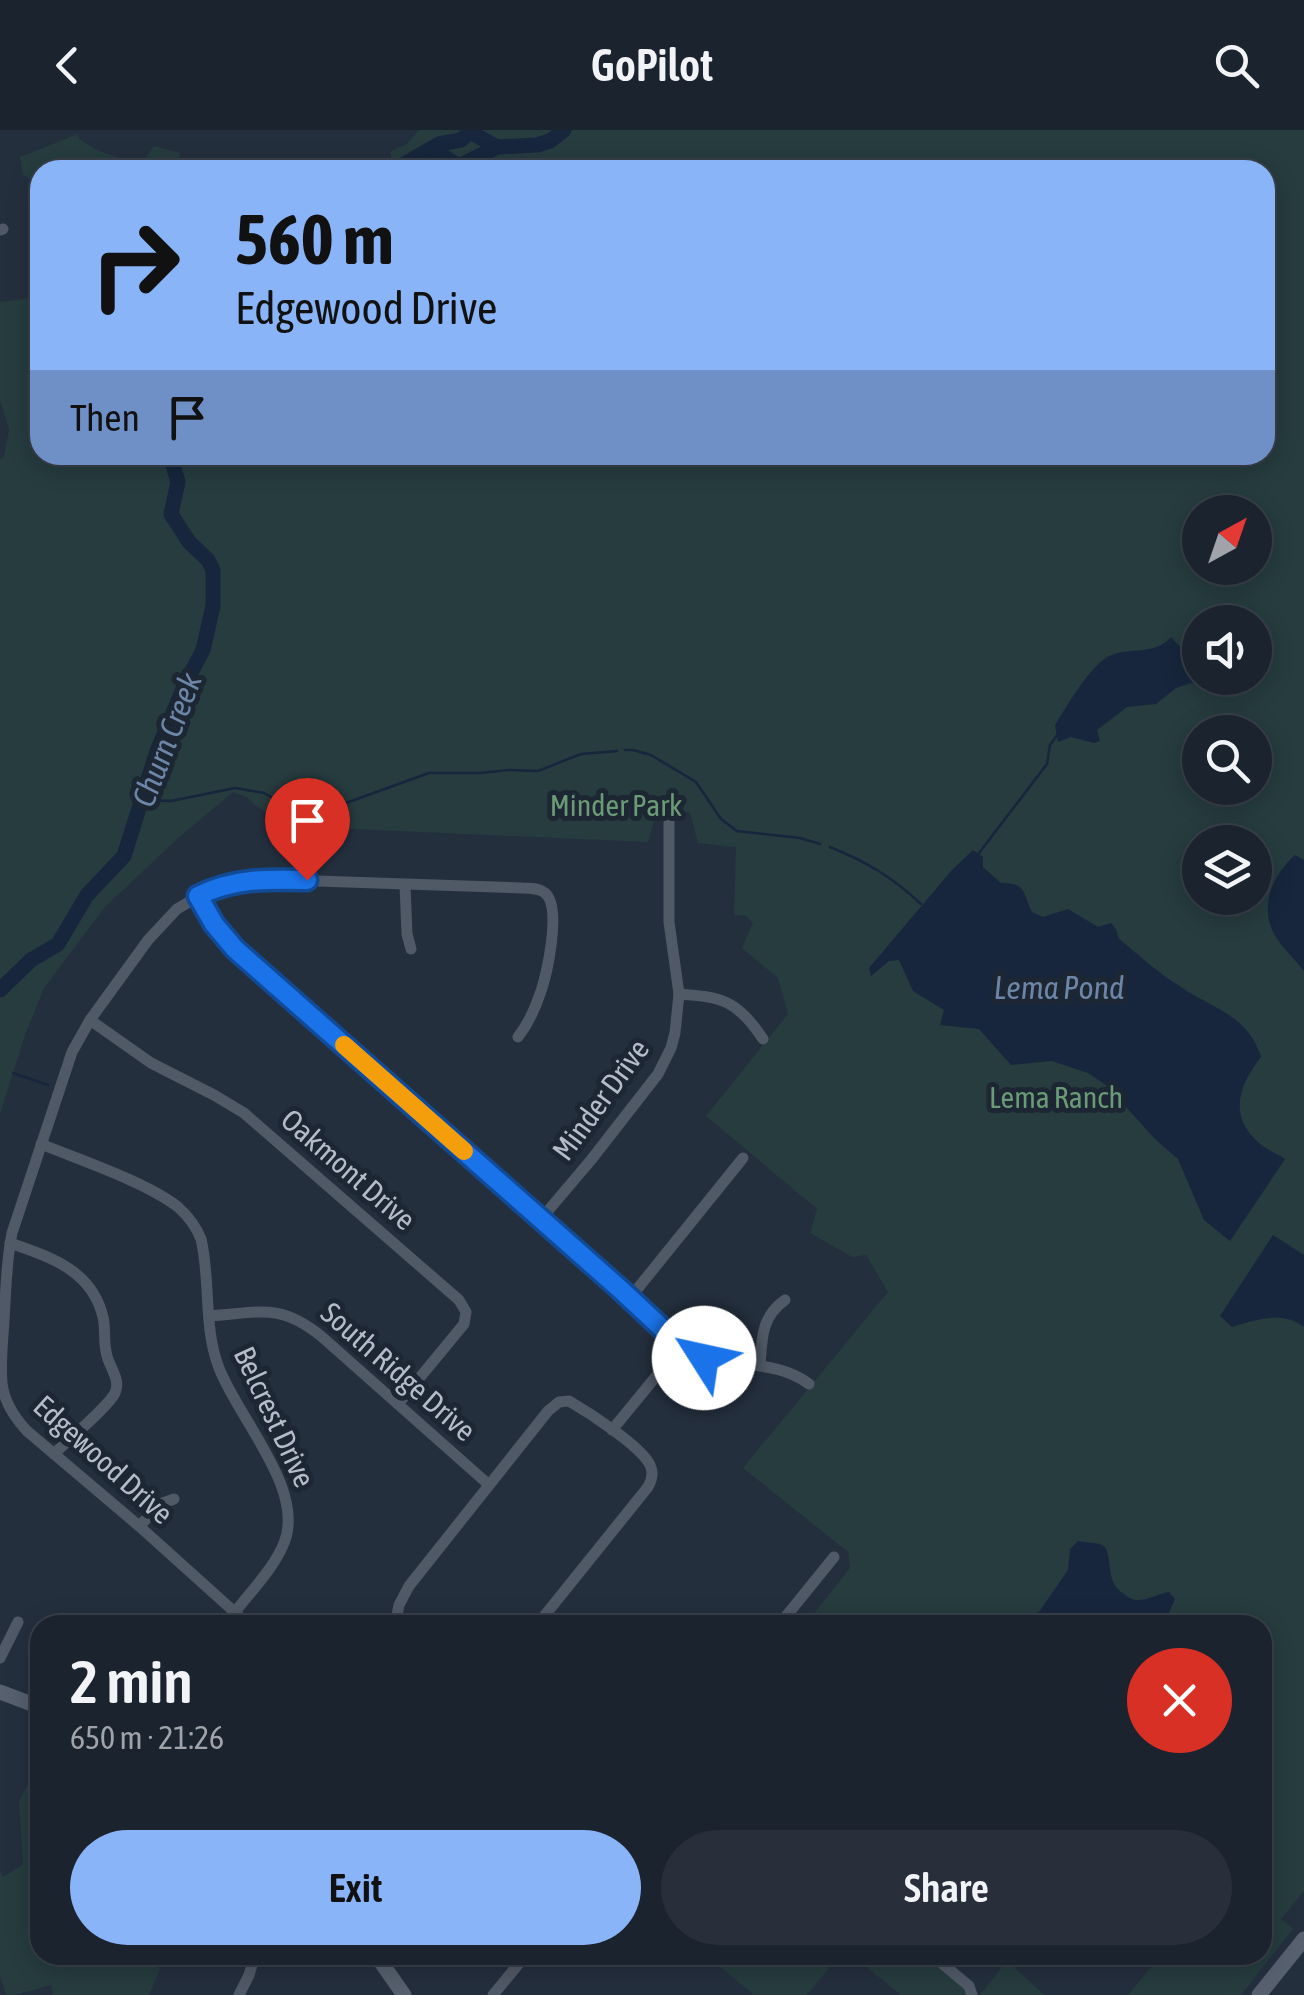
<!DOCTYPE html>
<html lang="en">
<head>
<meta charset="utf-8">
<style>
  :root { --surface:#1b232e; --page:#282f3a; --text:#f1f3f6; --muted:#a0a4aa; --line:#39404a; --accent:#8ab4f8 }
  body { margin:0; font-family:"Asap Condensed",sans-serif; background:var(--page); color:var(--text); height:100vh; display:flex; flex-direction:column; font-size:38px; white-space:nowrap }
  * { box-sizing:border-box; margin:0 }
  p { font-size:32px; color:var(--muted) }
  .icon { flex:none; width:55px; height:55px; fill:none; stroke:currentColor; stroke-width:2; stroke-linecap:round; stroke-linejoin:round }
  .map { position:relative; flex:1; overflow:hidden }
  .drawer { position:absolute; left:30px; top:1485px; width:1242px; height:350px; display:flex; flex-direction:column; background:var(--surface); border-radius:30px; box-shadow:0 5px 25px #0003,0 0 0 2px var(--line) }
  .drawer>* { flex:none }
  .hud { position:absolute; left:30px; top:30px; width:1245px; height:305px; border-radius:30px; box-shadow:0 5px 25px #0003,0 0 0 2px var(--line); background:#8ab4f8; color:#111; overflow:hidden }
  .needle { width:65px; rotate:40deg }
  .buttons { position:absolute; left:1182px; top:365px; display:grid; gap:20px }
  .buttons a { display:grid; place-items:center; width:90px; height:90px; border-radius:50%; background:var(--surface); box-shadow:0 5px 25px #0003,0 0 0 2px var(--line); font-size:50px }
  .pin { position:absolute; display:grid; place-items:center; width:85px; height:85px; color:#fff; margin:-102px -42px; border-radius:50% 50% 50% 0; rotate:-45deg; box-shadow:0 0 10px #0007 }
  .pin .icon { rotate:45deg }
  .me { position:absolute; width:110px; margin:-55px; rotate:305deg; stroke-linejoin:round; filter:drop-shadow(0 0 8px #0008) }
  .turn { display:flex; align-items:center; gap:35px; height:210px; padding:0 40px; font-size:45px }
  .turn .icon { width:130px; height:130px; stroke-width:2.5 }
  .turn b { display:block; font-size:70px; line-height:85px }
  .then { display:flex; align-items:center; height:95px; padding:0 40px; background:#0003; gap:20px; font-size:38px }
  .round { display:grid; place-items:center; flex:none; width:105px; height:105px; border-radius:52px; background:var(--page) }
  .headline { display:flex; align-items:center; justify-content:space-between; height:170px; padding:0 40px }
  h1 { font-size:60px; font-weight:600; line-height:75px }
  .button { display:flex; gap:20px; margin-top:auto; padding:20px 40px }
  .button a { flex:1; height:115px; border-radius:60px; background:var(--accent); color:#111; font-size:40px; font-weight:600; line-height:115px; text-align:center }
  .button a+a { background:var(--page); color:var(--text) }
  header { display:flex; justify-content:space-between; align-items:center; height:130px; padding:0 40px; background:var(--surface); font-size:45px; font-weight:600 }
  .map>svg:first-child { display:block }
  .green { fill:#263c3f; fill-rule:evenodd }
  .water { fill:#17263c }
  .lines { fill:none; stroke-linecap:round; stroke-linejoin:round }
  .stream { stroke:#17263c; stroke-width:2.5 }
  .river { stroke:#17263c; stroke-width:15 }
  .minor { stroke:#505966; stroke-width:11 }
  .major { stroke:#56606e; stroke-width:15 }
  .route-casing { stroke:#114b97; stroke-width:25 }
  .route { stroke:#1a73e8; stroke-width:18 }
  .slow { stroke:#f59e0b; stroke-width:18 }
  .labels { text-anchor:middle; stroke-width:10; stroke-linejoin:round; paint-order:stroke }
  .park-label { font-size:30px; fill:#6b9a76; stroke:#1d2633 }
  .street-label { font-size:30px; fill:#b4bcc9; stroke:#1d2633 }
  .water-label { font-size:32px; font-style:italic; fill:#6d86a8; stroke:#1d2633 }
</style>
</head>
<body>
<header><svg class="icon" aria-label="back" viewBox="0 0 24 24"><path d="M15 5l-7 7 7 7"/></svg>GoPilot<svg class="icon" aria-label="search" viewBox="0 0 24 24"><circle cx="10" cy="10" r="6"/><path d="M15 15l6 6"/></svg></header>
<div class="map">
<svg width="1304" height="1865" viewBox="0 0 1304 1865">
  <rect width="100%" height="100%" fill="#242f3e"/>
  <g class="green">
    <path d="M419 0H1304V1761L1281 1789 1293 1799 1241 1865H1128L1161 1825H1262V1495H805L850 1438 848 1422 743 1338 888 1162 866 1125 852 1127 810 1103 817 1079 706 986 788 884 778 848 742 818 753 793 745 785H734L736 717 698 713 690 683 673 676 658 677 648 712 287 696 255 675 247 667 233 662 175 711 104 778 44 858 25 905 0 984V329L4 327 9 299 0 271V172L40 167V325H1265V40H363L376 33 391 31V21L407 14ZM1200 382H1255V438H1200ZM1200 492H1255V548H1200ZM1200 602H1255V658H1200ZM1200 712H1255V768H1200Z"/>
    <path d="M78 4 79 9 99 21 141 35 154 16 180 23 179 30 189 33 186 40H40V55L23 45 20 27Z"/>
    <path d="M40 1632V1825H146L160 1839 149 1865H53L51 1855 15 1865H6L0 1846V1740L3 1747 23 1735 19 1671Z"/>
    <path d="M706 1825H840L807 1865H754Z"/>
    <path d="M852 1825H925L968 1862 966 1865H901Z"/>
    <path d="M1007 1830 1044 1865H980Z"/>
  </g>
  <g class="water">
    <path d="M1171 507 1184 521 1196 523 1200 521V548H1218L1206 555 1191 553 1176 558 1156 574 1127 577 1097 600 1100 611 1094 613 1071 607 1058 612 1055 595C1067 576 1086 543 1103 530 1123 514 1154 528 1171 507Z"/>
    <path d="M973 720 983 727V737L1001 753C1027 753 1022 762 1032 782L1043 787 1068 779 1098 797 1111 793 1116 799 1119 809C1139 825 1159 844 1181 857 1213 879 1248 885 1261 927 1239 955 1228 985 1258 1012 1265 1019 1277 1024 1285 1029L1230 1111 1204 1090 1178 1029 1155 1009 1106 955 1088 943 1052 931 1011 935 979 899 940 895 944 880 913 861 899 830 889 831 871 846 869 838 952 740Z"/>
    <path d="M1295 725 1304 730V841C1295 829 1281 817 1274 804 1259 775 1273 745 1295 725Z"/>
    <path d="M1273 1105 1304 1125V1197C1283 1180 1255 1190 1232 1197L1220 1186Z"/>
    <path d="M1078 1411C1084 1413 1096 1412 1102 1415 1115 1422 1102 1450 1124 1464 1129 1468 1132 1470 1138 1470 1149 1470 1159 1463 1169 1462L1175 1469 1168 1485 1156 1495H1025L1030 1485 1039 1482 1068 1440 1070 1419Z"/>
  </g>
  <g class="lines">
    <g class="stream">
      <path d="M470 2 473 0"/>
      <path d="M625 620H633L651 625 696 652 721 689 737 701 800 708 820 714"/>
      <path d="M141 670 171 671 235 658 264 663 293 679 321 682 429 643H479L509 640 538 641 581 624 617 621"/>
      <path d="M830 717C867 732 892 747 921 774"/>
      <path d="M979 723 1047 634 1050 615 1057 605"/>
      <path d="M13 943 48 955"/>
    </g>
    <g class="river">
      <path d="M432 19 459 36 497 17 537 15 550 11 564 0"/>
      <path d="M394 40 439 14 461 10 470 2 497 17"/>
      <path d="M0 860 31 830 58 814 87 765 124 726 157 621 186 552 203 520 213 476V440L208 430 189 412 171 384 178 352 170 325"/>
    </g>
    <g class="minor">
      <path d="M0 100 3 99"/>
      <path d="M405 755 407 804 411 819"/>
      <path d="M198 765 214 794 235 819 681 1216C723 1243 770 1225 809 1254"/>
      <path d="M679 864C723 867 738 871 763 909"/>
      <path d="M90 890 151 933 214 965 244 983 459 1170 466 1182 464 1194 398 1274"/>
      <path d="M41 1014C80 1030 146 1052 178 1077 188 1086 196 1096 201 1109 211 1151 203 1197 219 1238 238 1288 306 1360 284 1413 274 1438 252 1460 235 1482"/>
      <path d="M541 1089 591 1030 658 944 671 918 675 903 679 864 669 792V692"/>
      <path d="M10 1113C50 1127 92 1140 103 1187 106 1199 103 1213 107 1226 110 1238 121 1250 115 1263 108 1277 68 1310 54 1324"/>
      <path d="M630 1168 743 1028"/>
      <path d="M209 1186C259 1183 279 1172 321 1206L488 1354"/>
      <path d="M760 1236C762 1208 761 1187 785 1170"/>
      <path d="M612 1300 681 1216"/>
      <path d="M139 1396 163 1373 174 1369"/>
      <path d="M249 1495 139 1396 27 1301C14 1287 4 1272 2 1253 0 1232 3 1210 4 1190 6 1161 6 1132 12 1103L72 922 90 890 148 810 177 779 209 760 239 751 258 749 522 758C530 758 539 758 545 763 562 777 547 845 540 864 535 879 528 894 518 907"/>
      <path d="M395 1495 399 1475 409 1456 548 1281 559 1272 569 1271C588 1282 641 1316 650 1335 654 1343 652 1350 648 1357L537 1495"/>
      <path d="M779 1495 834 1427"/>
      <path d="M0 1528 18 1492"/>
      <path d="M932 1825 969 1856 972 1865"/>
      <path d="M239 1865 249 1845 255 1825"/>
      <path d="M493 1865 526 1825"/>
    </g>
    <g class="major">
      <path d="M0 1562 40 1577"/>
      <path d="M376 1825 404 1865"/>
      <path d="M1259 1865 1304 1809"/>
    </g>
  </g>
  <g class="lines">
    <defs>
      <path id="route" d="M307 750C268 749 234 748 198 766L214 794 235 819 620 1159 681 1216 704 1228"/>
    </defs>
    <use href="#route" class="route-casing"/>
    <use href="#route" class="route"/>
    <path class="slow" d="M344 915 464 1021"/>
  </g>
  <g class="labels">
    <g class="park-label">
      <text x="616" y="686">Minder Park</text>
      <text x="1056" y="978">Lema Ranch</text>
    </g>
    <g class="street-label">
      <text transform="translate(601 970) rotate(-54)" y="10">Minder Drive</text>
      <text transform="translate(348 1040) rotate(41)" y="10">Oakmont Drive</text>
      <text transform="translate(398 1242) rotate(41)" y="10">South Ridge Drive</text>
      <text transform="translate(274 1287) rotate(65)" y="10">Belcrest Drive</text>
      <text transform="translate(103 1330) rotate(42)" y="10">Edgewood Drive</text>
    </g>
    <g class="water-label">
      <text transform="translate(167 610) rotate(-69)" y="11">Churn Creek</text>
      <text x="1059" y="869">Lema Pond</text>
    </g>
  </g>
</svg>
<div class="buttons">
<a><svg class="needle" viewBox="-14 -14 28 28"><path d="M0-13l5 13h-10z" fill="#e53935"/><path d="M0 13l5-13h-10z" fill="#a0a4aa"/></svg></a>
<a><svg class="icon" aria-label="sound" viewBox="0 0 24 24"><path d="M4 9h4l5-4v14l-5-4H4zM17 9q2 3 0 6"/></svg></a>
<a><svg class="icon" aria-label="search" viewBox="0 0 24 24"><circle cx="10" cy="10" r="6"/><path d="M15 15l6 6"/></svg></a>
<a><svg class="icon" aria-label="layers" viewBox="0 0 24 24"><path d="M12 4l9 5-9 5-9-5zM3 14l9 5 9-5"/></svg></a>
</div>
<div class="pin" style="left:307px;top:750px;background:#d93025"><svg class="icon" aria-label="arrive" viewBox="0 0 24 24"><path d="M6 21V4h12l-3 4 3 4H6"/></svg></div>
<svg class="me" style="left:704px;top:1228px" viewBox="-20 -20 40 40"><circle r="19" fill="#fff"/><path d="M0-13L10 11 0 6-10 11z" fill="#1a73e8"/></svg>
<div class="hud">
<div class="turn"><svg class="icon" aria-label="right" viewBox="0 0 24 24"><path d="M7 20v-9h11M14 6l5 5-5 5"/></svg><div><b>560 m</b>Edgewood Drive</div></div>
<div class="then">Then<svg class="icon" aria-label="arrive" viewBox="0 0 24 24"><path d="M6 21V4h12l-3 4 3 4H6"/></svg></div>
</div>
<section class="drawer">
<div class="headline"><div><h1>2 min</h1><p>650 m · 21:26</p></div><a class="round" style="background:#d93025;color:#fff"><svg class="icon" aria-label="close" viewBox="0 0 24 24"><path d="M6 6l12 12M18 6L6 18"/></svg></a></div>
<div class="button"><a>Exit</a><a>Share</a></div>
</section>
</div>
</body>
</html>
